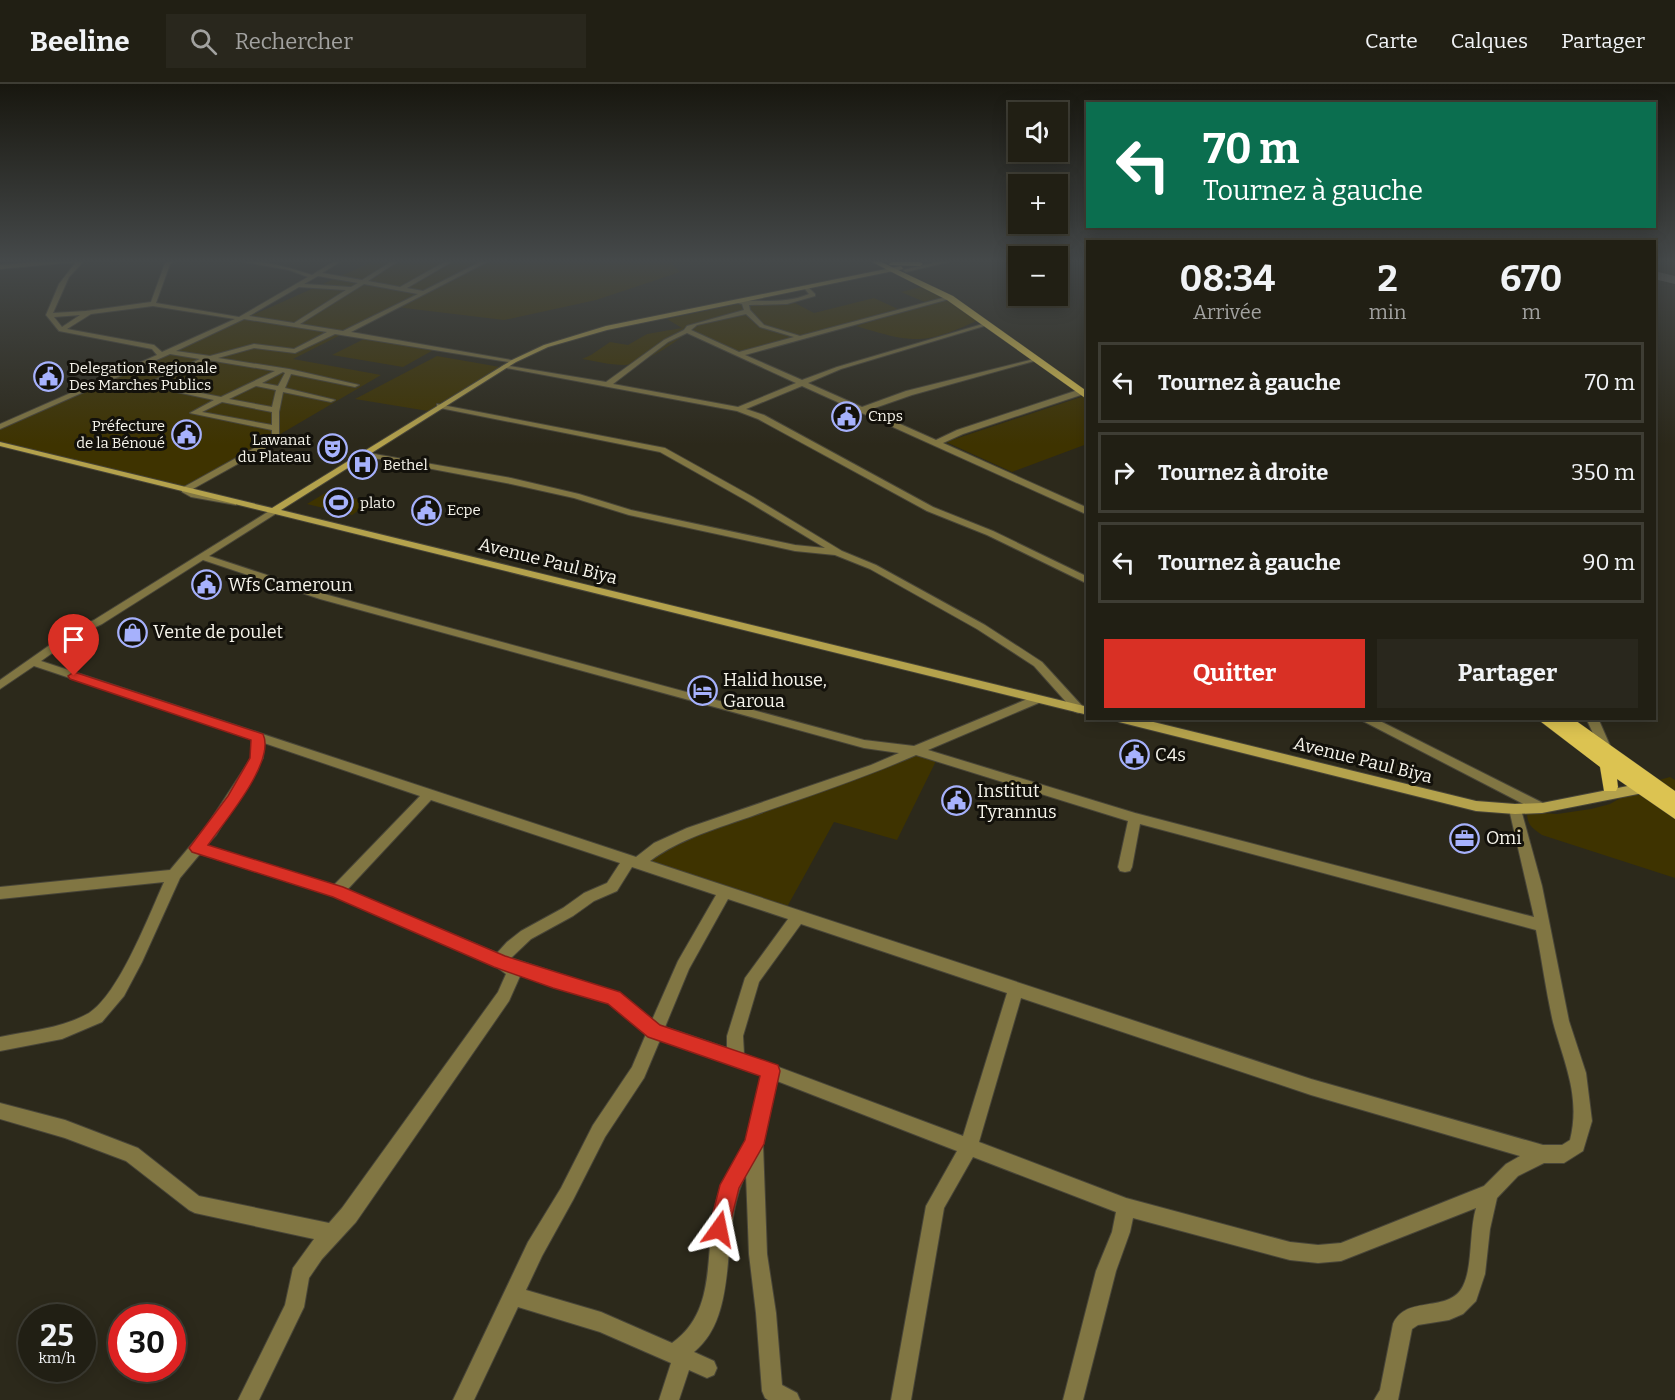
<!DOCTYPE html>
<html lang="fr">
<head>
<meta charset="utf-8">
<style>
  :root { --surface:#211f14; --page:#29271d; --text:#f1f3f6; --muted:#a2a2a0; --line:#3e3d34; --accent:#d93025 }
  body { margin:0; font-family:Bitter,serif; background:var(--page); color:var(--text); height:100vh; display:flex; flex-direction:column; font-size:22px; white-space:nowrap }
  * { box-sizing:border-box; margin:0 }
  p { font-size:20px; color:var(--muted) }
  .icon { flex:none; width:33px; height:33px; fill:none; stroke:currentColor; stroke-width:2; stroke-linecap:round; stroke-linejoin:round }
  .map { position:relative; flex:1; overflow:hidden }
  .details { position:absolute; left:1086px; top:156px; width:570px; height:480px; display:flex; flex-direction:column; background:var(--surface); border-radius:0px; box-shadow:0 3px 15px #0003,0 0 0 2px var(--line) }
  .details>* { flex:none }
  .guide { position:absolute; left:1086px; top:18px; width:570px; height:126px; border-radius:0px; box-shadow:0 3px 15px #0003,0 0 0 2px var(--line); background:#0b6e4f; color:#fff; overflow:hidden }
  .buttons { position:absolute; left:1008px; top:18px; display:grid; gap:12px }
  .buttons a { display:grid; place-items:center; width:60px; height:60px; border-radius:0px; background:var(--surface); box-shadow:0 3px 15px #0003,0 0 0 2px var(--line); font-size:30px }
  .speed { position:absolute; left:18px; top:1220px; display:flex; gap:12px; font-size:30px; font-weight:700; text-align:center }
  .speed>* { display:grid; place-content:center; width:78px; height:78px; border-radius:50%; background:var(--surface); box-shadow:0 3px 15px #0003,0 0 0 2px var(--line); line-height:1 }
  .speed small { font-size:15px; font-weight:400 }
  .speed .limit { border:9px solid #d22; background:#fff; color:#111 }
  .pin { position:absolute; display:grid; place-items:center; width:51px; height:51px; color:#fff; margin:-62px -26px; border-radius:50% 50% 50% 0; rotate:-45deg; box-shadow:0 0 6px #0007 }
  .pin .icon { rotate:45deg }
  .me { position:absolute; width:66px; margin:-33px; rotate:12deg; stroke-linejoin:round; filter:drop-shadow(0 0 4px #0008) }
  .turn { display:flex; align-items:center; gap:21px; height:126px; padding:0 18px; font-size:27px }
  .turn .icon { width:78px; height:78px; stroke-width:2.5 }
  .turn b { display:block; font-size:42px; line-height:51px }
  .eta { display:flex; justify-content:space-evenly; align-items:center; height:102px; text-align:center }
  .eta b { font-size:36px; font-weight:700; line-height:42px }
  .button { display:flex; gap:12px; margin-top:auto; padding:12px 18px }
  .button a { flex:1; height:69px; border-radius:0px; background:var(--accent); color:#fff; font-size:24px; font-weight:700; line-height:69px; text-align:center }
  .button a+a { background:var(--page); color:var(--text) }
  ul { padding:0; list-style:none }
  li { display:flex; align-items:center; gap:18px; height:81px; margin:0 12px 9px; padding:0 6px; border:3px solid var(--line); border-radius:0px }
  li div { flex:1 }
  li b { display:block; font-size:22px }
  li em { font-style:normal }
  header { display:flex; align-items:center; gap:36px; box-sizing:border-box; height:84px; padding:0 30px; background:var(--surface); border-bottom:2px solid var(--line) }
  header strong { font-size:28px }
  nav { display:flex; gap:33px; margin-inline-start:auto; font-size:21px }
  .search { width:420px; height:54px; background:var(--page); display:flex; align-items:center; gap:15px; box-sizing:border-box; padding:0 21px; border-radius:0px; color:var(--muted); font-size:22px }
  .map>svg:first-child { display:block }
  .green { fill:#3e3300 }
  .lines { fill:none; stroke-linecap:round; stroke-linejoin:round }
  .taxiway { fill:#6d6a5e; fill-rule:evenodd }
  .street-casing { stroke:#484538; stroke-width:2 }
  .secondary-casing { stroke:#484538; stroke-width:2 }
  .primary-casing { stroke:#484538; stroke-width:1 }
  .street { fill:#817643; fill-rule:evenodd }
  .secondary { fill:#b4a24c; fill-rule:evenodd }
  .primary { fill:#dcc351; fill-rule:evenodd }
  .route { fill:#d93025; stroke:#8d1f18; stroke-width:1.5 }
  .labels { text-anchor:middle; stroke-width:6; stroke-linejoin:round; paint-order:stroke }
  .far-poi-label { font-size:15px; fill:#f6f4eb; stroke:#13110b; text-anchor:start }
  .street-label { font-size:18px; fill:#f6f4eb; stroke:#13110b }
  .poi-label { font-size:18px; fill:#f6f4eb; stroke:#13110b; text-anchor:start }
</style>
</head>
<body>
<header>
<strong>Beeline</strong>
<div class="search"><svg class="icon" aria-label="search" viewBox="0 0 24 24"><circle cx="10" cy="10" r="6"/><path d="M15 15l6 6"/></svg>Rechercher</div>
<nav><a>Carte</a><a>Calques</a><a>Partager</a></nav>
</header>
<div class="map">
<svg width="1675" height="1316" viewBox="0 0 1675 1316">
  <rect width="100%" height="100%" fill="#2c291b"/>
  <g class="green">
    <path d="M377 176H668L680 188 596 216 504 236 396 223 293 275 381 291 185 406 0 360V343Z"/>
    <path d="M921 203 947 214 927 219 901 208Z"/>
    <path d="M874 214 900 226 742 269 705 255 690 246C677 258 643 281 624 281 610 281 595 277 582 275L591 271 610 258 628 261 647 250 682 244 667 235 748 218H793L814 229Z"/>
    <path d="M948 215 981 235C924 261 915 260 856 242Z"/>
    <path d="M368 253 437 264 403 283 332 271Z"/>
    <path d="M437 272 500 283 428 327 355 315Z"/>
    <path d="M1087 311V360L1012 388 946 358Z"/>
    <path d="M327 408 371 418 352 431 307 420Z"/>
    <path d="M917 667 937 675 897 756 834 738 787 823 638 779 659 763Z"/>
    <path d="M1670 693 1675 696V794L1542 751C1532 744 1527 741 1527 728L1557 730 1591 725 1610 720 1645 700Z"/>
  </g>
  <g class="lines">
    <path class="taxiway" d="M1654 187 1675 192V200L1654 195Z"/>
    <defs>
      <g id="street">
        <path d="M59 176H85L69 193 53 229 86 227 151 218 165 179 170 176H177L170 180 156 219 239 233 308 193 289 186 233 176C259 176 286 182 312 191L336 176H343L322 189 362 196 394 176H400L368 197 400 203 448 176H455L407 204 423 207 484 176H491L351 248 517 277 514 279 335 250 295 269 254 264 218 274 289 285 359 301 355 303 291 290 285 304 335 316 331 318 283 308 279 328V357L191 406 236 417V421L191 413 182 408V404L272 354V346L190 329 214 316 144 301 200 275 170 270 0 345V340L157 271 152 265 59 247 46 231 59 200 76 178 0 185V181ZM318 192 358 199 351 203 304 200ZM364 200 418 210 343 247 300 240ZM299 203 346 206 294 239 249 232ZM153 222 235 235 162 268 154 261 67 245 91 230ZM80 231 62 243 54 233ZM244 235 327 248 294 265 254 260 210 272 176 267ZM208 276 275 287 221 313 155 300ZM283 288 285 289 278 302 262 299ZM256 302 276 306 272 323 229 315ZM222 318 272 328V341L202 328Z"/>
        <path d="M945 176H957L906 188 903 186Z"/>
        <path d="M807 202 815 210V212L787 220 749 221 750 226 764 241 800 252 950 212 953 214 745 271 802 296 837 283 986 239 991 240 841 285 808 299 862 323 906 307 1038 274V276L912 311 869 326 936 356 957 346 1078 306H1084V310L963 350 943 359 1088 424V431L802 302 746 325 764 331 933 423 993 447 1088 493V500L987 451 927 427 758 335 737 327 501 283 504 281 606 298 664 256 684 246 687 242 744 226 742 220 737 219V217C761 216 786 220 809 210L804 204ZM746 230 760 243 794 253 739 268 691 246 697 241ZM687 249 796 299 738 323 613 300 668 258Z"/>
        <path d="M437 320 665 364 753 413 842 467 876 481 985 541 1042 578 1085 625 1079 629 1075 628 1034 582 977 545 870 485 835 471 795 467 629 431 574 414 511 400 363 372 359 370 363 368 511 394 579 410 631 426 795 461 825 464 747 417 660 368 440 324H437Z"/>
        <path d="M274 424 277 425V429L209 472 328 511 864 656 914 662 1037 611 1043 615 1041 618 928 666 1135 729 1534 833 1509 725 1510 722H1520L1542 802 1569 937 1586 989 1592 1037 1583 1067 1564 1079H1544L1518 1092 1497 1114 1490 1145 1485 1190 1476 1217 1463 1230 1449 1236 1418 1241 1412 1245 1398 1316H1374L1380 1306 1393 1240C1406 1210 1449 1230 1463 1202 1473 1182 1469 1147 1476 1124L1341 1177 1318 1179 1290 1176 1133 1134 1130 1148 1116 1187 1083 1316H1063L1096 1187 1112 1148 1116 1128 973 1073 944 1124 911 1316H891L926 1122 957 1067 777 997 763 1060 767 1170 776 1229 782 1301 797 1309 800 1316H768L765 1314 762 1307 756 1229 749 1170 746 1090C718 1143 742 1229 694 1268L714 1277 717 1284 714 1291 707 1294 689 1286 679 1316H659L671 1279 600 1248 518 1223 474 1316H453L528 1158 561 1104 593 1041 632 983 646 950 609 919 521 890 509 917 356 1138 322 1175 309 1194 304 1223 259 1316H238L285 1221 293 1184 314 1155 195 1129 189 1126 126 1077 65 1054 0 1035V1019L65 1036 138 1064 199 1112 329 1139 342 1124 498 908 506 890 495 882 333 812 200 770 180 794 142 878 124 912 102 938 62 955 0 967V953C29 947 63 944 89 929 119 910 149 831 164 798L0 815V803L170 786 206 743 251 674 252 655 34 582 0 605V596L67 549 94 536ZM203 476 320 515 864 664 899 669 871 681 687 744 654 759 636 773 41 577 75 553 102 540ZM264 659 420 712 334 801 206 762 216 751 263 674ZM916 671 1128 737 1118 783 1120 787 1125 788 1130 787 1132 783 1140 740 1536 846C1542 876 1546 908 1553 938 1564 979 1581 1012 1570 1056L1562 1061H1543L1311 995 650 777C681 754 719 744 755 731 809 712 864 694 916 671ZM431 716 620 779 607 799 584 809 563 824 521 847 507 858 497 869 347 806ZM632 783 716 811 678 877 652 936 619 909 511 874 531 855 573 832 594 817 617 807ZM728 815 788 835 745 894 727 952V964L665 943 689 885ZM801 840 1007 909 963 1052 744 970 743 952 759 898ZM1021 914 1311 1011 1520 1072 1506 1080 1484 1102 1341 1159 1318 1161 1290 1158 1126 1114 979 1058ZM660 956 762 992C757 1012 753 1034 747 1054 740 1072 725 1090 718 1111 702 1160 721 1225 672 1259L601 1228 526 1206 542 1172 573 1116 605 1053 644 994Z"/>
        <path d="M1357 634H1374L1547 721 1548 724 1547 727H1537Z"/>
        <path d="M1586 634H1598L1612 666 1610 669H1602Z"/>
      </g>
      <g id="secondary">
        <path d="M901 182 903 185 607 246 548 263 516 278 281 426 1088 623V631L0 362V358L272 424 512 276 544 261 606 242Z"/>
        <path d="M1113 634H1137L1476 717 1515 720 1542 719 1648 698 1652 700 1654 703 1652 706 1648 708 1542 729 1515 730 1476 727 1119 638Z"/>
      </g>
      <g id="primary">
        <path d="M868 176H877L953 212 1088 308V316L947 216Z"/>
        <path d="M891 178H920L923 180 920 182 889 181Z"/>
        <path d="M1536 634H1572L1675 707V735L1617 695 1618 703 1616 707H1604L1600 683Z"/>
      </g>
    </defs>
    <use href="#street" class="street-casing"/>
    <use href="#secondary" class="secondary-casing"/>
    <use href="#primary" class="primary-casing"/>
    <use href="#street" class="street"/>
    <use href="#secondary" class="secondary"/>
    <use href="#primary" class="primary"/>
  </g>
  <linearGradient id="sky" x2="0" y2="1"><stop stop-color="#18170f"/><stop offset="0.49" stop-color="#45494a"/><stop offset="1" stop-color="#45494a" stop-opacity="0"/></linearGradient>
  <rect width="1675" height="361" fill="url(#sky)"/>
  <path class="route" d="M74 588 263 650C276 678 224 738 208 761L343 803 505 872 620 908 660 941 778 981 780 987 764 1060 739 1104 727 1152 719 1155 712 1152 709 1145 720 1101 745 1056 760 992 648 953 608 920 553 904 494 883 333 813 192 768 189 764 228 712 250 674 251 656 70 595 68 592Z"/>
  <defs>
    <symbol id="civic-ring" viewBox="-11 -11 22 22"><circle r="9.5" fill="#13110b" stroke="#a6b1fc" stroke-width="1.5"/><path d="M-.6-6.5H3V-4.5H.6V-3L4-1V1h2V6H-6V1h2V-1L-.6-3ZM-1.2 2.5V6h2.4V2.5Z" fill="#a6b1fc"/></symbol>
    <symbol id="theatre-ring" viewBox="-11 -11 22 22"><circle r="9.5" fill="#13110b" stroke="#a6b1fc" stroke-width="1.5"/><path d="M-5-5.5Q0-4 5-5.5V0Q5 5 0 6Q-5 5-5 0ZM-3.3-2.5H-1v1.5H-3.3ZM1-2.5H3.3v1.5H1ZM-2.8 1Q0 5.5 2.8 1Z" fill="#a6b1fc"/></symbol>
    <symbol id="hospital-ring" viewBox="-11 -11 22 22"><circle r="9.5" fill="#13110b" stroke="#a6b1fc" stroke-width="1.5"/><path d="M-5-5h3v3.5h4V-5h3V5h-3V1.5h-4V5h-3Z" fill="#a6b1fc"/></symbol>
    <symbol id="stadium-ring" viewBox="-11 -11 22 22"><circle r="9.5" fill="#13110b" stroke="#a6b1fc" stroke-width="1.5"/><path d="M0-5a6.5 5 0 1 0 0 10a6.5 5 0 1 0 0-10ZM-3.5-1.8h7v3.6h-7Z" fill="#a6b1fc"/></symbol>
    <symbol id="shop-ring" viewBox="-11 -11 22 22"><circle r="9.5" fill="#13110b" stroke="#a6b1fc" stroke-width="1.5"/><path d="M-5-2.5h2.3a2.7 3.5 0 0 1 5.4 0H5L5.5 6h-11ZM-1.5-2.5h3a1.5 2.3 0 0 0-3 0Z" fill="#a6b1fc"/></symbol>
    <symbol id="hotel-ring" viewBox="-11 -11 22 22"><circle r="9.5" fill="#13110b" stroke="#a6b1fc" stroke-width="1.5"/><path d="M-6-4.5h1.5V1H6V5H4.5V3h-9V5H-6ZM-4 0a1.8 1.8 0 1 1 3.6 0ZM.5 0V-2.5h3Q6-2.5 6 0Z" fill="#a6b1fc"/></symbol>
    <symbol id="office-ring" viewBox="-11 -11 22 22"><circle r="9.5" fill="#13110b" stroke="#a6b1fc" stroke-width="1.5"/><path d="M-6-3h4V-5.5h4V-3h4V5H-6ZM-1-4.5V-3h2v-1.5ZM-6 0V1H6V0Z" fill="#a6b1fc"/></symbol>
  </defs>
  <g fill-rule="evenodd">
    <use href="#civic-ring" x="32" y="276" width="33" height="33"/>
    <use href="#civic-ring" x="830" y="316" width="33" height="33"/>
    <use href="#civic-ring" x="170" y="334" width="33" height="33"/>
    <use href="#theatre-ring" x="316" y="348" width="33" height="33"/>
    <use href="#hospital-ring" x="346" y="364" width="33" height="33"/>
    <use href="#stadium-ring" x="322" y="402" width="33" height="33"/>
    <use href="#civic-ring" x="410" y="410" width="33" height="33"/>
    <use href="#civic-ring" x="190" y="484" width="33" height="33"/>
    <use href="#shop-ring" x="116" y="532" width="33" height="33"/>
    <use href="#hotel-ring" x="686" y="590" width="33" height="33"/>
    <use href="#civic-ring" x="1118" y="654" width="33" height="33"/>
    <use href="#civic-ring" x="940" y="700" width="33" height="33"/>
    <use href="#office-ring" x="1448" y="738" width="33" height="33"/>
  </g>
  <g class="labels">
    <g class="far-poi-label">
      <text x="69" y="289">Delegation Regionale<tspan x="69" dy="17">Des Marches Publics</tspan></text>
      <text x="868" y="337">Cnps</text>
      <text x="165" y="347" text-anchor="end">Préfecture<tspan x="165" dy="17">de la Bénoué</tspan></text>
      <text x="311" y="361" text-anchor="end">Lawanat<tspan x="311" dy="17">du Plateau</tspan></text>
      <text x="383" y="386">Bethel</text>
      <text x="360" y="424">plato</text>
      <text x="447" y="431">Ecpe</text>
    </g>
    <g class="street-label">
      <text transform="translate(548 477) rotate(14)" y="6">Avenue Paul Biya</text>
      <text transform="translate(1363 676) rotate(14)" y="6">Avenue Paul Biya</text>
    </g>
    <g class="poi-label">
      <text x="228" y="507">Wfs Cameroun</text>
      <text x="153" y="554">Vente de poulet</text>
      <text x="723" y="602">Halid house,<tspan x="723" dy="21">Garoua</tspan></text>
      <text x="1155" y="677">C4s</text>
      <text x="977" y="713">Institut<tspan x="977" dy="21">Tyrannus</tspan></text>
      <text x="1486" y="760">Omi</text>
    </g>
  </g>
</svg>
<div class="buttons">
<a><svg class="icon" aria-label="sound" viewBox="0 0 24 24"><path d="M4 9h4l5-4v14l-5-4H4zM17 9q2 3 0 6"/></svg></a>
<a>+</a>
<a>−</a>
</div>
<div class="speed"><div>25<small>km/h</small></div><div class="limit">30</div></div>
<div class="pin" style="left:74px;top:592px;background:#d93025"><svg class="icon" aria-label="arrive" viewBox="0 0 24 24"><path d="M6 21V4h12l-3 4 3 4H6"/></svg></div>
<svg class="me" style="left:719px;top:1145px" viewBox="-20 -20 40 40"><path d="M0-17L14 15 0 8-14 15z" fill="#d93025" stroke="#fff" stroke-width="4"/></svg>
<div class="guide">
<div class="turn"><svg class="icon" aria-label="left" viewBox="0 0 24 24"><path d="M17 20v-9H6M10 6l-5 5 5 5"/></svg><div><b>70 m</b>Tournez à gauche</div></div>
</div>
<section class="details">
<div class="eta">
<div><b>08:34</b><p>Arrivée</p></div>
<div><b>2</b><p>min</p></div>
<div><b>670</b><p>m</p></div>
</div>
<ul>
<li><svg class="icon" aria-label="left" viewBox="0 0 24 24"><path d="M17 20v-9H6M10 6l-5 5 5 5"/></svg><div><b>Tournez à gauche</b></div><em>70 m</em></li>
<li><svg class="icon" aria-label="right" viewBox="0 0 24 24"><path d="M7 20v-9h11M14 6l5 5-5 5"/></svg><div><b>Tournez à droite</b></div><em>350 m</em></li>
<li><svg class="icon" aria-label="left" viewBox="0 0 24 24"><path d="M17 20v-9H6M10 6l-5 5 5 5"/></svg><div><b>Tournez à gauche</b></div><em>90 m</em></li>
</ul>
<div class="button"><a>Quitter</a><a>Partager</a></div>
</section>
</div>
</body>
</html>
